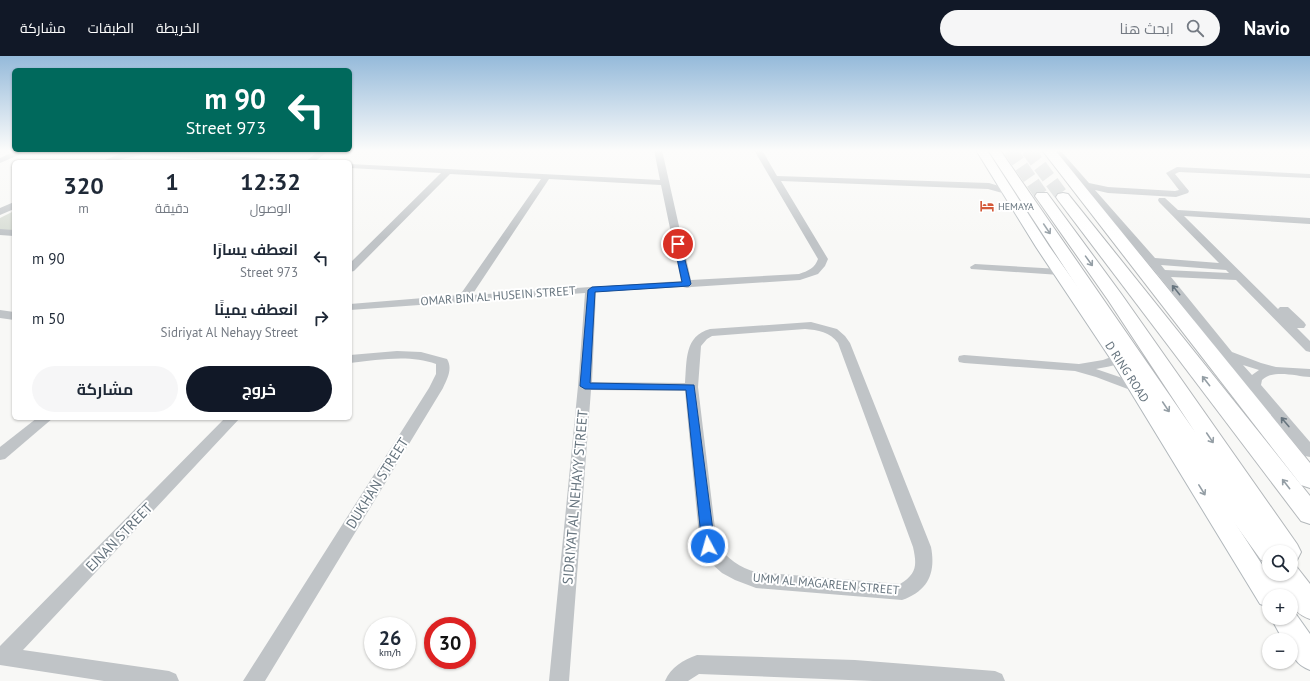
<!DOCTYPE html>
<html lang="ar">
<head>
<meta charset="utf-8">
<style>
  :root { --surface:#fff; --page:#f6f6f7; --text:#1f2937; --muted:#747a83; --accent:#111827 }
  body { margin:0; font-family:"PT Sans",Cairo,sans-serif; background:var(--page); color:var(--text); direction:rtl; height:100vh; display:flex; flex-direction:column; font-size:15px; white-space:nowrap }
  * { box-sizing:border-box; margin:0 }
  p { font-size:13px; color:var(--muted) }
  .icon { flex:none; width:22px; height:22px; fill:none; stroke:currentColor; stroke-width:2; stroke-linecap:round; stroke-linejoin:round }
  .map { position:relative; flex:1; overflow:hidden; direction:ltr }
  .side { position:absolute; left:12px; top:104px; width:340px; height:260px; display:flex; flex-direction:column; background:var(--surface); border-radius:6px; box-shadow:0 1px 3px #0004; direction:rtl }
  .side>* { flex:none }
  .hud { position:absolute; left:12px; top:12px; width:340px; height:84px; border-radius:6px; box-shadow:0 1px 3px #0004; direction:rtl; background:#00695c; color:#fff; overflow:hidden }
  .fabs { position:absolute; left:1262px; top:489px; display:grid; gap:8px }
  .fabs a { display:grid; place-items:center; width:36px; height:36px; border-radius:50%; background:var(--surface); box-shadow:0 1px 3px #0004; font-size:20px }
  .speed { position:absolute; left:364px; top:561px; display:flex; gap:8px; font-size:20px; font-weight:700; text-align:center }
  .speed>* { display:grid; place-content:center; width:52px; height:52px; border-radius:50%; background:var(--surface); box-shadow:0 1px 3px #0004; line-height:1 }
  .speed small { font-size:10px; font-weight:400 }
  .speed .limit { border:6px solid #d22; background:#fff; color:#111 }
  .pin { position:absolute; display:grid; place-items:center; width:34px; height:34px; color:#fff; margin:-17px; border:2px solid #fff; border-radius:50%; box-shadow:0 1px 4px #0007 }
  .me { position:absolute; width:44px; margin:-22px; rotate:354deg; stroke-linejoin:round; filter:drop-shadow(0 0 3px #0008) }
  .turn { display:flex; align-items:center; gap:14px; height:84px; padding:0 20px; font-size:18px }
  .turn .icon { width:52px; height:52px; stroke-width:2.5 }
  .turn b { display:block; font-size:28px; line-height:34px }
  .eta { display:flex; justify-content:space-evenly; align-items:center; height:68px; text-align:center }
  .eta b { font-size:24px; font-weight:700; line-height:28px }
  .action { display:flex; gap:8px; margin-top:auto; padding:8px 20px }
  .action a { flex:1; height:46px; border-radius:24px; background:var(--accent); color:#fff; font-size:16px; font-weight:700; line-height:46px; text-align:center }
  .action a+a { background:var(--page); color:var(--text) }
  ul { padding:0; list-style:none }
  li { display:flex; align-items:center; gap:12px; height:60px; padding:0 20px }
  li div { flex:1 }
  li b { display:block; font-size:15px }
  li em { font-style:normal }
  header { display:flex; align-items:center; gap:24px; box-sizing:border-box; height:56px; padding:0 20px; background:var(--accent); color:#fff }
  header strong { font-size:19px }
  nav { display:flex; gap:22px; margin-inline-start:auto; font-size:14px }
  .search { width:280px; height:36px; background:var(--page); display:flex; align-items:center; gap:10px; box-sizing:border-box; padding:0 14px; border-radius:22px; color:var(--muted); font-size:15px }
  .map>svg:first-child { display:block }
  .green { fill:#d8ddd5 }
  .lines { fill:none; stroke-linecap:round; stroke-linejoin:round }
  .primary-tunnel { stroke:#d4d7d8; stroke-width:14; stroke-dasharray:14 6; stroke-linecap:butt }
  .secondary-casing { stroke:#b2b8bc; stroke-width:2 }
  .primary-casing { stroke:#b4b8bb; stroke-width:2 }
  .street { fill:#c0c4c7; fill-rule:evenodd }
  .secondary { fill:#fff; fill-rule:evenodd }
  .primary { fill:#fff; fill-rule:evenodd }
  .oneway { stroke:#949ea5 }
  .oneway2 { stroke:#66747e }
  .route { fill:#1a73e8; stroke:#114b97 }
  .labels { text-anchor:middle; stroke-width:4; stroke-linejoin:round; paint-order:stroke }
  .far-poi-label { font-size:10px; fill:#66747e; stroke:#fff; text-anchor:start }
  .street-label { font-size:12px; fill:#66747e; stroke:#fff }
  .near-street-label { font-size:14px; fill:#66747e; stroke:#fff }
</style>
</head>
<body>
<header>
<strong>Navio</strong>
<div class="search"><svg class="icon" aria-label="search" viewBox="0 0 24 24"><circle cx="10" cy="10" r="6"/><path d="M15 15l6 6"/></svg>ابحث هنا</div>
<nav><a>الخريطة</a><a>الطبقات</a><a>مشاركة</a></nav>
</header>
<div class="map">
<svg width="1310" height="625" viewBox="0 0 1310 625">
  <rect width="100%" height="100%" fill="#f8f8f6"/>
  <path class="green" d="M14 155V175L0 174V162Z"/>
  <g class="lines">
    <g class="primary-tunnel">
      <path d="M1010 94 1042 140"/>
      <path d="M1028 94 1063 141"/>
    </g>
    <defs>
      <g id="secondary">
        <path d="M976 94H987L1049 190 1128 302 1263 510 1269 508V518H1284L1297 540 1293 548 1291 549V540H1269V551L1260 548 1110 302 1036 191Z"/>
        <path d="M1291 553 1293 554 1310 578V614C1295 608 1291 599 1291 584H1283L1271 562H1291Z"/>
      </g>
      <g id="primary">
        <path d="M988 94H1000L1195 376 1108 244 1035 140 1037 137H1047L1122 239 1297 488 1301 496 1297 504 1291 506V496H1269V507L1261 504 1197 415Z"/>
        <path d="M1042 94H1055L1310 407V432L1301 429Z"/>
        <path d="M1063 137 1068 138 1310 440V468L1301 465 1058 144 1056 141 1058 138Z"/>
        <path d="M1291 508 1296 510 1310 528V563C1299 559 1291 553 1291 540H1286L1272 518H1291Z"/>
      </g>
    </defs>
    <use href="#secondary" class="secondary-casing"/>
    <use href="#primary" class="primary-casing"/>
    <g class="street">
      <path d="M18 94H30L0 107V102Z"/>
      <path d="M320 94H330L314 106H305Z"/>
      <path d="M654 94H662L691 224 799 218C808 215 815 212 818 203L754 94H762L777 120 989 127 1009 133 1010 135 1006 138 988 133 781 125 828 203 825 210 818 218 800 224 691 231 687 232 683 231 596 236 592 326 685 327C687 305 684 280 710 273L811 266 837 273 845 280 850 287 931 491C936 517 928 535 902 544L756 532 735 524 722 517 712 508 700 490 685 335 591 334 569 625H549L578 330 585 237 350 254V248L460 239 541 123 450 118 354 215 350 216V207L441 117 350 112V108L660 124ZM549 123 661 129 681 225 472 239ZM805 273C818 274 830 276 838 287L913 491C917 509 917 518 900 528L756 516C740 512 727 502 717 489L698 331 701 290 707 283 712 280Z"/>
      <path d="M1052 94H1060L1089 127 1108 131 1175 135 1179 134 1166 117 1177 111 1310 118V122L1179 116 1175 118 1189 135 1188 137 1176 141 1108 137 1095 134 1155 202 1219 207 1159 146 1158 144 1159 142H1165L1178 154 1310 162V168L1184 160 1280 255 1278 253 1280 251H1288L1304 266 1306 269 1304 272H1297L1310 285V296L1306 295 1236 224 1171 221 1232 296 1261 307 1276 311 1310 313V321C1296 320 1273 313 1262 324L1261 329 1310 386V401L1305 400 1232 313 1158 219ZM1161 209 1226 214 1229 217 1165 214ZM1243 309 1259 314 1252 319Z"/>
      <path d="M143 95 292 104 296 106H266L143 99C128 101 115 106 100 106L122 97Z"/>
      <path d="M14 146V153L0 159V152Z"/>
      <path d="M0 173 14 174V180L0 179Z"/>
      <path d="M975 208 1060 213 1065 216 1060 219 971 213 970 211Z"/>
      <path d="M0 254 14 256V264L0 262Z"/>
      <path d="M397 295 421 296 447 303C453 313 447 323 443 332L265 625H243L429 332 436 318V308C409 298 378 304 350 307V299Z"/>
      <path d="M1119 298 1124 299 1125 302C1120 310 1105 311 1096 313L1143 329 1145 332 1143 335 1138 336 1133 335 1096 321 1075 315 964 307 959 306 958 303 959 300 964 299 1079 308 1103 304Z"/>
      <path d="M37 362H53L5 403 0 404V391Z"/>
      <path d="M225 362H240L23 594 169 615 176 618 179 625H104L0 609V590Z"/>
      <path d="M697 599 855 604 995 615 1002 618 1005 625H873L699 618 688 625H665C671 611 683 604 697 599Z"/>
    </g>
    <use href="#secondary" class="secondary"/>
    <use href="#primary" class="primary"/>
  </g>
  <defs><path id="oneway-shaft" d="M-6 0H5M1.5-3L5.5 0L1.5 3" fill="none" stroke-width="1.6" stroke-linecap="round" stroke-linejoin="round"/></defs>
  <g class="oneway">
    <use href="#oneway-shaft" transform="translate(1047 173) rotate(56)"/>
    <use href="#oneway-shaft" transform="translate(1089 205) rotate(54)"/>
    <use href="#oneway-shaft" transform="translate(1206 325) rotate(-128)"/>
    <use href="#oneway-shaft" transform="translate(1166 351) rotate(56)"/>
    <use href="#oneway-shaft" transform="translate(1210 382) rotate(56)"/>
    <use href="#oneway-shaft" transform="translate(1286 428) rotate(-128)"/>
    <use href="#oneway-shaft" transform="translate(1202 434) rotate(58)"/>
  </g>
  <g class="oneway2">
    <use href="#oneway-shaft" transform="translate(1176 234) rotate(-129)"/>
    <use href="#oneway-shaft" transform="translate(1285 366) rotate(-130)"/>
  </g>
  <linearGradient id="sky" x2="0" y2="1"><stop stop-color="#95bada"/><stop offset="0.52" stop-color="#fcfcfb"/><stop offset="1" stop-color="#fcfcfb" stop-opacity="0"/></linearGradient>
  <rect width="1310" height="182" fill="url(#sky)"/>
  <path class="route" d="M675 186 681 188 691 228 689 230 595 236 590 327 694 329 715 490 713 494 708 495 704 494 702 490 686 334 585 333 580 330 588 234 592 231 682 226 674 188Z"/>
  <defs>
    <symbol id="hotel-bare" viewBox="-9 -9 18 18"><path d="M-6-4.5h1.5V1H6V5H4.5V3h-9V5H-6ZM-4 0a1.8 1.8 0 1 1 3.6 0ZM.5 0V-2.5h3Q6-2.5 6 0Z" fill="#d45a3a" stroke="#fff" stroke-width="2.5" paint-order="stroke"/></symbol>
  </defs>
  <g fill-rule="evenodd">
    <use href="#hotel-bare" x="977" y="140" width="20" height="20"/>
  </g>
  <g class="labels">
    <g class="far-poi-label">
      <text x="998" y="154">HEMAYA</text>
    </g>
    <g class="street-label">
      <text transform="translate(498 240) rotate(-4)" y="4">OMAR BIN AL HUSEIN STREET</text>
      <text transform="translate(1127 316) rotate(57)" y="4">D RING ROAD</text>
      <text transform="translate(826 528) rotate(5)" y="4">UMM AL MAGAREEN STREET</text>
    </g>
    <g class="near-street-label">
      <text transform="translate(377 427) rotate(-58)" y="5">DUKHAN STREET</text>
      <text transform="translate(575 441) rotate(-85)" y="5">SIDRIYAT AL NEHAYY STREET</text>
      <text transform="translate(119 481) rotate(-46)" y="5">EJNAN STREET</text>
    </g>
  </g>
</svg>
<div class="fabs">
<a><svg class="icon" aria-label="search" viewBox="0 0 24 24"><circle cx="10" cy="10" r="6"/><path d="M15 15l6 6"/></svg></a>
<a>+</a>
<a>−</a>
</div>
<div class="speed"><div>26<small>km/h</small></div><div class="limit">30</div></div>
<div class="pin" style="left:678px;top:188px;background:#d93025"><svg class="icon" aria-label="arrive" viewBox="0 0 24 24"><path d="M6 21V4h12l-3 4 3 4H6"/></svg></div>
<svg class="me" style="left:708px;top:490px" viewBox="-20 -20 40 40"><circle r="17" fill="#1a73e8" stroke="#fff" stroke-width="3"/><path d="M0-11L8 9 0 5-8 9z" fill="#fff"/></svg>
<div class="hud">
<div class="turn"><svg class="icon" aria-label="left" viewBox="0 0 24 24"><path d="M17 20v-9H6M10 6l-5 5 5 5"/></svg><div><b>90 m</b>Street 973</div></div>
</div>
<section class="side">
<div class="eta">
<div><b>12:32</b><p>الوصول</p></div>
<div><b>1</b><p>دقيقة</p></div>
<div><b>320</b><p>m</p></div>
</div>
<ul>
<li><svg class="icon" aria-label="left" viewBox="0 0 24 24"><path d="M17 20v-9H6M10 6l-5 5 5 5"/></svg><div><b>انعطف يسارًا</b><p>Street 973</p></div><em>90 m</em></li>
<li><svg class="icon" aria-label="right" viewBox="0 0 24 24"><path d="M7 20v-9h11M14 6l5 5-5 5"/></svg><div><b>انعطف يمينًا</b><p>Sidriyat Al Nehayy Street</p></div><em>50 m</em></li>
</ul>
<div class="action"><a>خروج</a><a>مشاركة</a></div>
</section>
</div>
</body>
</html>
